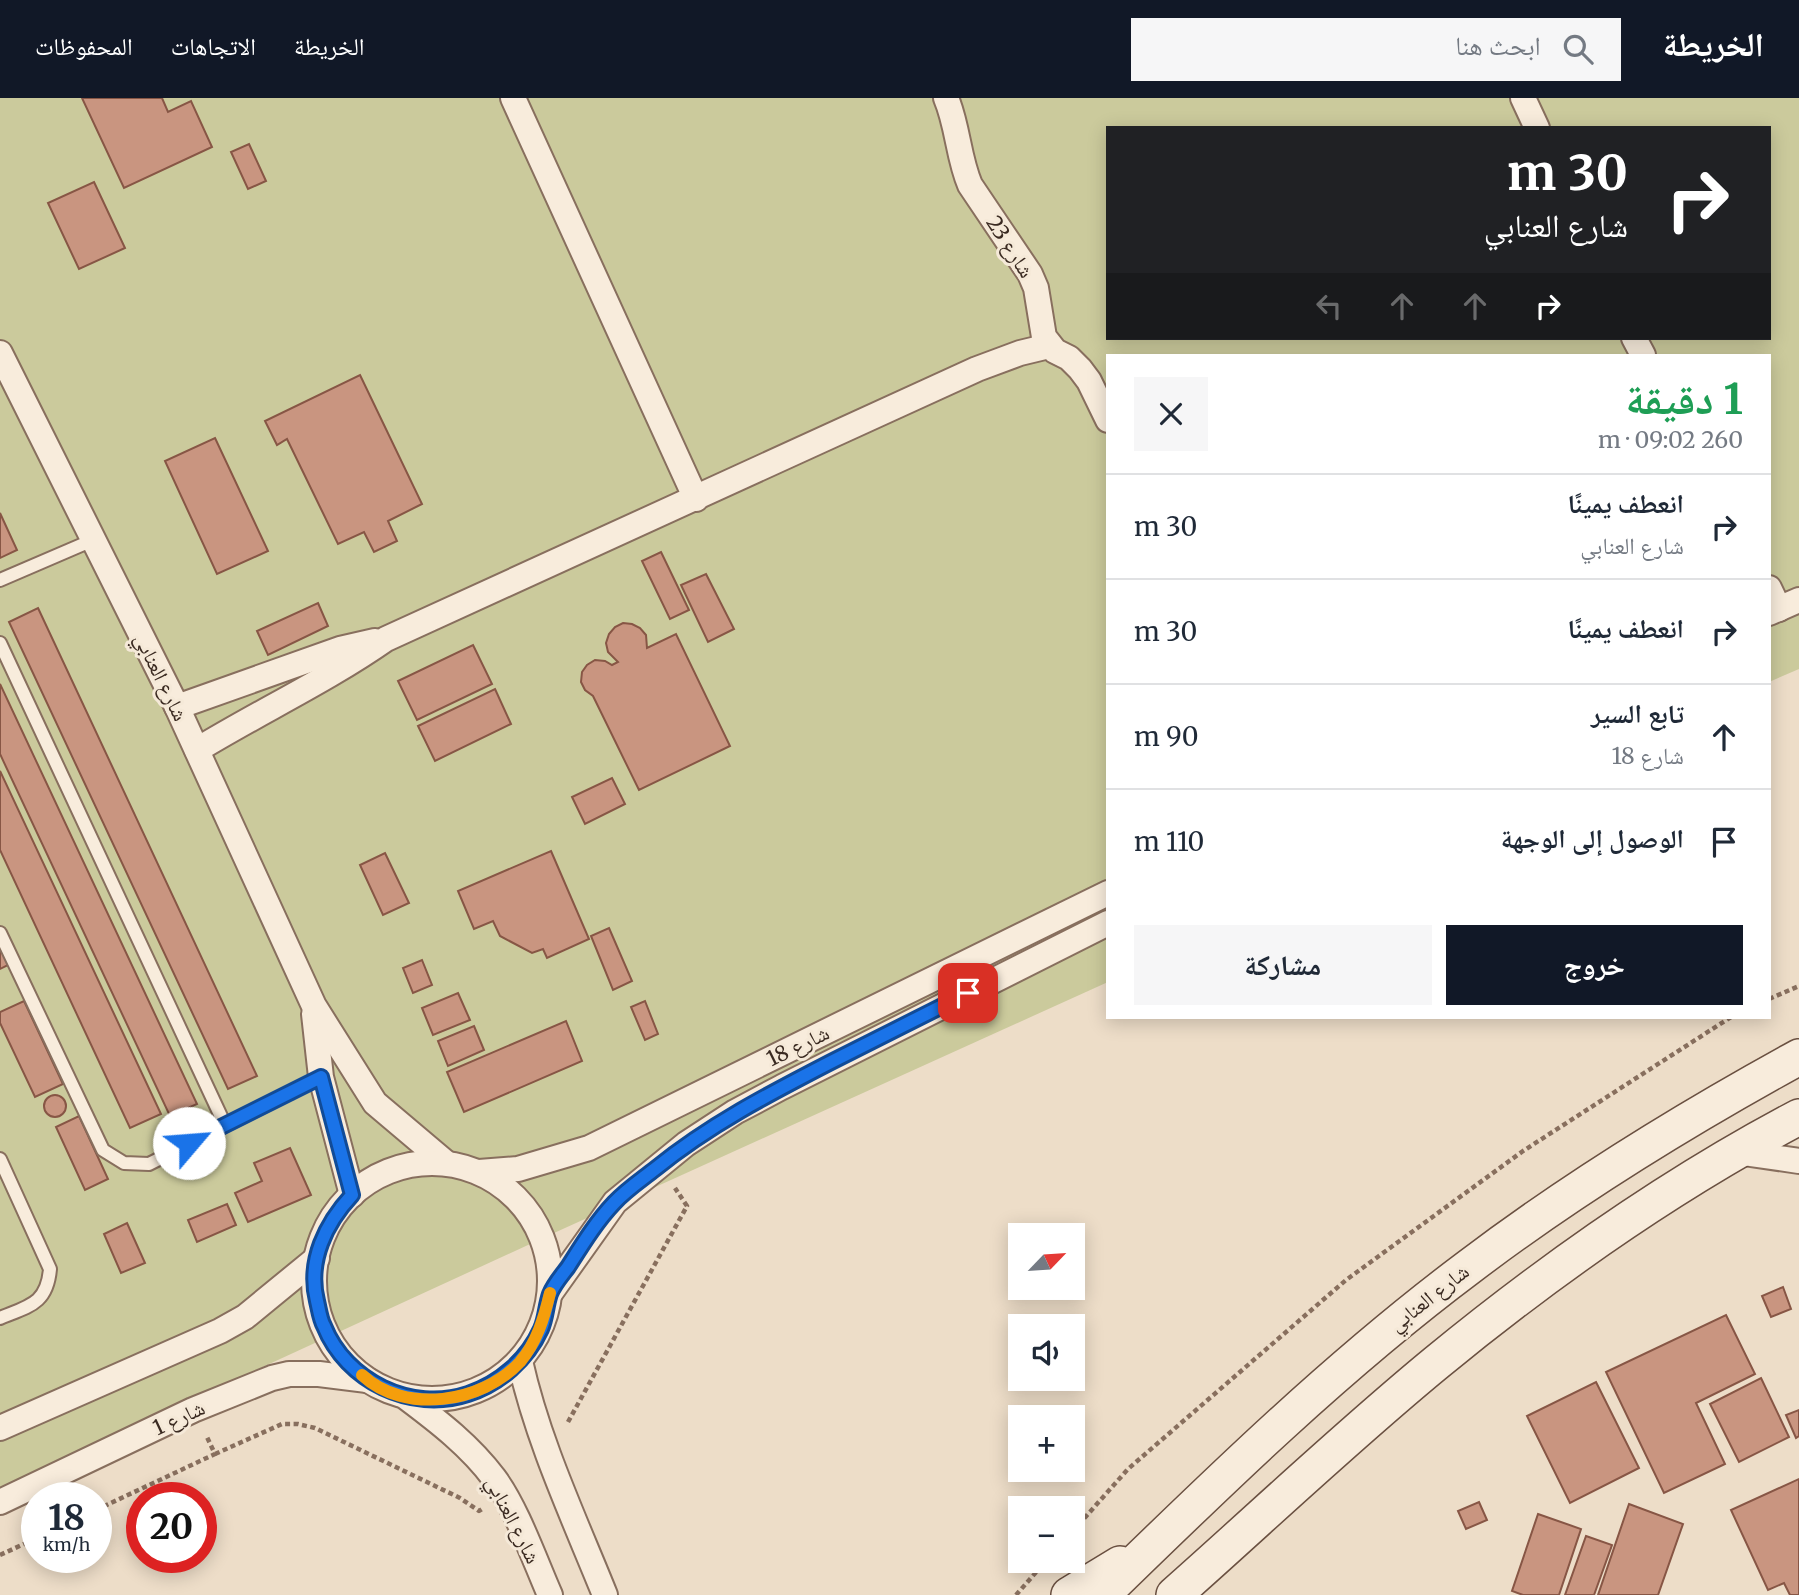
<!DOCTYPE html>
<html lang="ar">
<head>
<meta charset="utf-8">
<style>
  :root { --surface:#fff; --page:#f6f6f7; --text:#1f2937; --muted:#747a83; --line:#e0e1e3; --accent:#111827 }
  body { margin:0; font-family:Merriweather,"Noto Naskh Arabic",serif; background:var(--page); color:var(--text); direction:rtl; height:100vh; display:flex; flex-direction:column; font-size:26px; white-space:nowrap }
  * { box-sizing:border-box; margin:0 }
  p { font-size:23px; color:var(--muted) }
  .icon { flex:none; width:38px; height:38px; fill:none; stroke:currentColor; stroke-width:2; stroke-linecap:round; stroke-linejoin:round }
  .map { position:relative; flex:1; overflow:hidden; direction:ltr }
  .details { position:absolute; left:1106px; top:256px; width:665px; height:665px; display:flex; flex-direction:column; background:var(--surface); border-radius:0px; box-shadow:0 4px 18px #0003; direction:rtl }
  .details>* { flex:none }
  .hud { position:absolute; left:1106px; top:28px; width:665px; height:214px; border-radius:0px; box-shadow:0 4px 18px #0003; direction:rtl; background:#202124; color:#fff; overflow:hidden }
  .needle { width:46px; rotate:65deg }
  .tools { position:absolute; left:1008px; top:1125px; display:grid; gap:14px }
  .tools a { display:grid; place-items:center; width:77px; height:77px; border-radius:0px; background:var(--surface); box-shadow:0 4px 18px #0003; font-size:35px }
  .speed { position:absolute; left:21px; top:1384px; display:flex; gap:14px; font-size:35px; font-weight:700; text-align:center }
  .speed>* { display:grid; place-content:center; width:91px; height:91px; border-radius:50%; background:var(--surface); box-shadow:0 4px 18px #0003; line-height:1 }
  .speed small { font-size:18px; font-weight:400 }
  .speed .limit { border:10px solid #d22; background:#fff; color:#111 }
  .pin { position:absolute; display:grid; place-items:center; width:60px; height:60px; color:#fff; margin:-30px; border-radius:14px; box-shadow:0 4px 10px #0006 }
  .me { position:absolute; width:77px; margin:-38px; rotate:63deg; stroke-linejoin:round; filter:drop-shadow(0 0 5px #0008) }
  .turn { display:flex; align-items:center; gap:24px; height:147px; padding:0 28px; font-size:32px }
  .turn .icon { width:91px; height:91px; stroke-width:2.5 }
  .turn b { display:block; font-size:49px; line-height:60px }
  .lanes { display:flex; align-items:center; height:66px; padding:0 28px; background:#0003; justify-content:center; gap:35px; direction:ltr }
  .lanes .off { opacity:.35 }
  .round { display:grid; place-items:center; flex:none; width:74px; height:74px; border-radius:0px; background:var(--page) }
  .head { display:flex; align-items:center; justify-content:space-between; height:119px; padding:0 28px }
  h1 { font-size:42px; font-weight:700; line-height:52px; color:#1e9e55 }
  .cta { display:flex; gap:14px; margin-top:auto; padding:14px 28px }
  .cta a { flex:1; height:80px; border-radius:0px; background:var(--accent); color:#fff; font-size:28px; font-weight:700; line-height:80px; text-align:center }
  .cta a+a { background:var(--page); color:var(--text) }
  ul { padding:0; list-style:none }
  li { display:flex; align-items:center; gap:21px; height:105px; padding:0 28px; border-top:2px solid var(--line) }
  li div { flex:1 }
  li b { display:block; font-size:26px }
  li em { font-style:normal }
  header { display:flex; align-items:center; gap:42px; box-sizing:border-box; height:98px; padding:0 35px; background:var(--accent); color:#fff }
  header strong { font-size:33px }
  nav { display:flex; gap:38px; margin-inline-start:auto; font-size:24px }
  .search { width:490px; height:63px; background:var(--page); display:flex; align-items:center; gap:18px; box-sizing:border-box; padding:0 24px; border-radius:0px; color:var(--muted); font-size:26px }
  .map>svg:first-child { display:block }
  .green { fill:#cbca9c; fill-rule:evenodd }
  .building { fill:#c99580; stroke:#875645; stroke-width:2 }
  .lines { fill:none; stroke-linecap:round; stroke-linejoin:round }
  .lane-casing { stroke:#886f5e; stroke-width:16 }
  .street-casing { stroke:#886f5e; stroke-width:28 }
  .secondary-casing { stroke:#6a5041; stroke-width:38 }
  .path { stroke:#886f5e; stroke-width:4.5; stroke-dasharray:5 3.5; stroke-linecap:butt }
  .lane { stroke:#f8ecdc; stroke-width:12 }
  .street { stroke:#f8ecdc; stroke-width:24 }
  .secondary { stroke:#f8ecdc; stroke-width:35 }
  .route-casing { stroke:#114b97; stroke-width:18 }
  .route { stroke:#1a73e8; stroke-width:12 }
  .slow { stroke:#f59e0b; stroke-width:12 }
  .labels { text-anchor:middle; stroke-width:6; stroke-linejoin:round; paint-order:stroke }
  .street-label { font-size:21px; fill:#3a2a21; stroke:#f5e9d8 }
</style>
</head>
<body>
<header>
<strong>الخريطة</strong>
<div class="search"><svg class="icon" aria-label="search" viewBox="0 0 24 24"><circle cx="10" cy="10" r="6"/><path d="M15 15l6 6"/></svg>ابحث هنا</div>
<nav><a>الخريطة</a><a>الاتجاهات</a><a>المحفوظات</a></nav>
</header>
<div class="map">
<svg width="1799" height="1497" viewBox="0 0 1799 1497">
  <rect width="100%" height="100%" fill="#edddc8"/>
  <path class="green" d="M0 0H1799V571L1769 584V257H1108V884L554 1135 0 1390ZM1108 30H1769V240H1108Z"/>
  <g class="building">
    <path d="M82 0H162L168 14 191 3 212 49 124 90Z"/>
    <path d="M249 46 266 83 248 91 231 54Z"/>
    <path d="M94 84 125 150 79 171 48 105Z"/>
    <path d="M360 277 422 406 388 423 397 443 374 454 364 434 338 446 287 341 277 347 265 323Z"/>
    <path d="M215 340 268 453 217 476 165 363Z"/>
    <path d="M0 415 17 452 0 460Z"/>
    <path d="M661 454 689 512 670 521 642 463Z"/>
    <path d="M706 476 734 531 708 544 681 487Z"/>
    <path d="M318 505 328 528 268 557 257 533Z"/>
    <path d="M38 510 257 978 228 991 9 524Z"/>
    <path d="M623 525 632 526 640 530 646 537 647 550 676 536 730 648 639 692 593 598 585 592 581 584 582 574 587 567 595 562 605 563 612 567 618 564 608 554 606 545 609 536 615 529Z"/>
    <path d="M473 547 492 586 417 622 398 583Z"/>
    <path d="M0 586 197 1006 170 1018 0 656Z"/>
    <path d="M495 591 511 626 435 663 418 628Z"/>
    <path d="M0 673 161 1016 130 1030 0 752Z"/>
    <path d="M612 680 625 706 585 726 572 699Z"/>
    <path d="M551 753 589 841 547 860 543 851 532 855 500 838 493 823 474 831 458 793Z"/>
    <path d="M385 755 409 805 383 817 360 767Z"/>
    <path d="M609 830 632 883 613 892 591 838Z"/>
    <path d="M0 844 10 866 0 871Z"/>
    <path d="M422 862 432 887 413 895 403 870Z"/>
    <path d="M458 895 470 922 433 937 422 910Z"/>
    <path d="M24 903 63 986 35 999 0 925V914Z"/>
    <path d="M645 903 658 936 645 942 631 909Z"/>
    <path d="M566 923 582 963 464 1014 447 974Z"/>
    <path d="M474 928 484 952 448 968 438 943Z"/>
    <circle cx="55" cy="1008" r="11"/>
    <path d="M79 1018 108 1081 85 1092 56 1029Z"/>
    <path d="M290 1050 311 1097 248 1124 235 1095 262 1083 254 1065Z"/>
    <path d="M227 1106 236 1127 197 1144 188 1122Z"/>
    <path d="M127 1125 145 1165 121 1175 104 1136Z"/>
    <path d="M1783 1189 1791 1211 1771 1219 1762 1198Z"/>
    <path d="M1726 1217 1755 1276 1696 1305 1725 1366 1664 1395 1606 1274Z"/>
    <path d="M1761 1280 1789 1339 1739 1364 1710 1306Z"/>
    <path d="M1596 1284 1639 1370 1570 1405 1527 1318Z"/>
    <path d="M1799 1312V1338L1796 1340 1786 1317Z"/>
    <path d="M1799 1381V1497H1790L1784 1485 1768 1492 1731 1412Z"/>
    <path d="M1479 1404 1487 1422 1466 1431 1458 1413Z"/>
    <path d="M1629 1406 1683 1426 1658 1497H1598Z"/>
    <path d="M1538 1416 1581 1431 1559 1497H1523L1512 1493Z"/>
    <path d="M1586 1438 1612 1447 1594 1497H1565Z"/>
  </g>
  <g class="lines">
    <defs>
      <g id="lane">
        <path d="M0 482 93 442"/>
        <path d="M0 545 225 1027"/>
        <path d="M0 835 103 1052 124 1065 149 1066 321 979"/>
        <path d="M0 1061 50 1171C47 1206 29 1208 0 1220"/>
      </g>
      <g id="street">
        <path d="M513 0 696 401"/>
        <path d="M946 0C958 28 958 59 970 87L1030 176 1036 190 1044 239 1055 253 1069 260 1080 271 1089 283 1108 322"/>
        <path d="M1523 0 1537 30"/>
        <path d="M1634 240 1643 257"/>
        <path d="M0 255 177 609 314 908 375 1005 446 1065"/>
        <path d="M1769 490 1779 511"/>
        <path d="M1769 515 1799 502"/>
        <path d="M177 609 340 551 375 543"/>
        <path d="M197 652C259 614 326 583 386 541L977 271 1020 255 1049 248"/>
        <path d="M314 916 321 979 352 1097"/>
        <path d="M1737 1054 1799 1063"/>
        <circle cx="432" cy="1183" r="118"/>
        <path d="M479 1074 518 1071 589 1050 1108 795"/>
        <path d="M551 1194 615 1104 686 1046 735 1014 782 989 1108 825"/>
        <path d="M520 1263C538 1344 574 1420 605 1497"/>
        <path d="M407 1300C439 1324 470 1348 494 1380 516 1409 535 1463 550 1497"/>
        <path d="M0 1330 220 1233 245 1219 317 1160"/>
        <path d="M0 1404 193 1312 272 1280 289 1276H319L367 1282"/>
      </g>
      <g id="secondary">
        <path d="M1069 1497 1120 1466"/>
        <path d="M1102 1497C1219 1383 1338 1267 1469 1169 1573 1090 1684 1022 1799 959"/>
        <path d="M1174 1497C1261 1420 1346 1339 1436 1265 1548 1173 1670 1087 1799 1019"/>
      </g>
    </defs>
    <use href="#lane" class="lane-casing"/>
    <use href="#street" class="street-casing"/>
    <use href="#secondary" class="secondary-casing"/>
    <g class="path">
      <path d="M1769 901 1799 888"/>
      <path d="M568 1324 687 1108 675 1090"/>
      <path d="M215 1356 282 1326H298L315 1330 460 1400 479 1413 482 1411"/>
      <path d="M96 1412 215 1356 206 1337"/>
      <path d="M1073 1433 1128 1371 1346 1182 1523 1053 1731 919"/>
      <path d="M0 1457 37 1440"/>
      <path d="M1016 1497 1046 1463"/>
    </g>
    <use href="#lane" class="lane"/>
    <use href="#street" class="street"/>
    <use href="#secondary" class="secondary"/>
  </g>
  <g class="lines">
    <defs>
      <path id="route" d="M189 1045 321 979 352 1097C326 1125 307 1163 317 1203 319 1211 320 1221 324 1228 346 1283 411 1315 468 1296 499 1286 527 1262 541 1231 546 1220 546 1207 550 1196 554 1186 562 1177 568 1169 582 1147 596 1124 614 1105 626 1092 641 1082 655 1071 709 1027 769 996 831 964 877 941 922 918 968 895"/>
    </defs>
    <use href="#route" class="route-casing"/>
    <use href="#route" class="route"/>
    <path class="slow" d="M362 1277C405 1317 482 1305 520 1264 537 1244 544 1220 550 1195"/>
  </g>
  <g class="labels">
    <g class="street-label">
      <text transform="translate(1010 149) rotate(57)" y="7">شارع 23</text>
      <text transform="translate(161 579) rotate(64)" y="7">شارع العنابي</text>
      <text transform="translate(798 948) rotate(-26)" y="7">شارع 18</text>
      <text transform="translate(1429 1200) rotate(-38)" y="7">شارع العنابي</text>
      <text transform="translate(179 1320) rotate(-25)" y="7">شارع 1</text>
      <text transform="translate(513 1422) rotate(63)" y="7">شارع العنابي</text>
    </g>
  </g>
</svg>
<div class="tools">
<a><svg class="needle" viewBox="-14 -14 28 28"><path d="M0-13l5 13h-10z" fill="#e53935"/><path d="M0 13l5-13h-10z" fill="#747a83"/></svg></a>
<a><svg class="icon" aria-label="sound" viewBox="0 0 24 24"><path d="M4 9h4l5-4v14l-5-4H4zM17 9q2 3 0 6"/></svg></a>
<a>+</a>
<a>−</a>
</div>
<div class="speed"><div>18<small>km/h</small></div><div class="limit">20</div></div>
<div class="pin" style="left:968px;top:895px;background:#d93025"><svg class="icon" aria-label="arrive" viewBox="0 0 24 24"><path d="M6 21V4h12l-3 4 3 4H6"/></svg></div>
<svg class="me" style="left:189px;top:1045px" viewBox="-20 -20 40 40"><circle r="19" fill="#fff"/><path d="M0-13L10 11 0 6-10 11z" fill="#1a73e8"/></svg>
<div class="hud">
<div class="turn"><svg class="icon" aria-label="right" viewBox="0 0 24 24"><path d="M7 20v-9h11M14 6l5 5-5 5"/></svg><div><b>30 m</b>شارع العنابي</div></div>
<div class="lanes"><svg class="icon off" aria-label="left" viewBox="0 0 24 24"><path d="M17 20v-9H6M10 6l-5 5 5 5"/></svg><svg class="icon off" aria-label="ahead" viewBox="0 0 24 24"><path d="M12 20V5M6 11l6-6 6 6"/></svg><svg class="icon off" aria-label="ahead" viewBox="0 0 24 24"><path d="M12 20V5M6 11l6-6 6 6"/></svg><svg class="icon" aria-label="right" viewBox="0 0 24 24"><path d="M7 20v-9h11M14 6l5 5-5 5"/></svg></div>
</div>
<section class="details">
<div class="head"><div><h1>1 دقيقة</h1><p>260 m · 09:02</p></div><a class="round"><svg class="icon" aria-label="close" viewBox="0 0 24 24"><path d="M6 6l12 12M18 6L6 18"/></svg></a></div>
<ul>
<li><svg class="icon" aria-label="right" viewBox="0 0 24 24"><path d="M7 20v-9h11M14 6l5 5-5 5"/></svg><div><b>انعطف يمينًا</b><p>شارع العنابي</p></div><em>30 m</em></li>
<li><svg class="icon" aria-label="right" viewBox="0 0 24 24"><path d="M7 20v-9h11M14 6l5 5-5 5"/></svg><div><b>انعطف يمينًا</b></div><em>30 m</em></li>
<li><svg class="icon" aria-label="ahead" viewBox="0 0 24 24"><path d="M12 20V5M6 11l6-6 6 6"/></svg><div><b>تابع السير</b><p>شارع 18</p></div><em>90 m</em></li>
<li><svg class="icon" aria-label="arrive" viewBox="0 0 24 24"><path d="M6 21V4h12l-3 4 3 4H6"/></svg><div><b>الوصول إلى الوجهة</b></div><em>110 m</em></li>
</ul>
<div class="cta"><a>خروج</a><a>مشاركة</a></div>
</section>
</div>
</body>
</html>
